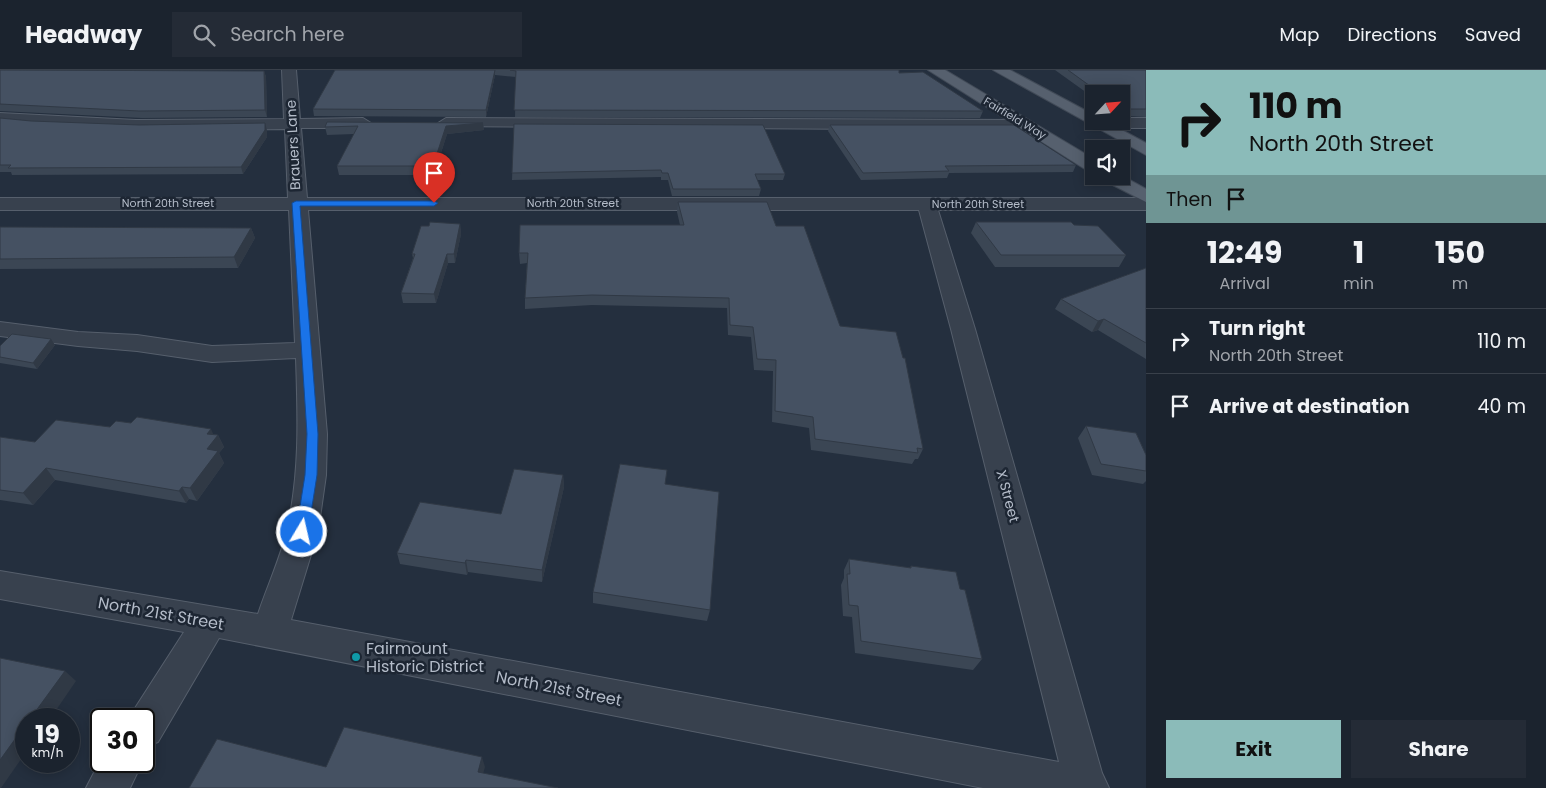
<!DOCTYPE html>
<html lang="en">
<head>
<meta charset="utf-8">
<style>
  :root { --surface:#1b232e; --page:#242b36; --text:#f1f3f6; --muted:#a0a4aa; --line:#39404a; --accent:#8bbbb9 }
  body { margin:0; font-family:Poppins,sans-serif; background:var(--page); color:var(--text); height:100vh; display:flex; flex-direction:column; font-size:19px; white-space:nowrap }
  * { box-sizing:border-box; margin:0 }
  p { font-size:16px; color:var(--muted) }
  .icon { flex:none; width:28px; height:28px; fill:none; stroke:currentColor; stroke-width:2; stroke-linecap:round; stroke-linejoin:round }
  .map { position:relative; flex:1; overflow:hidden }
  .drawer { display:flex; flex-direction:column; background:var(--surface); width:400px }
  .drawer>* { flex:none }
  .top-card { background:#8bbbb9; color:#111; overflow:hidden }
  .needle { width:32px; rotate:64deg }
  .buttons { position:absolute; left:1085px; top:15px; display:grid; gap:10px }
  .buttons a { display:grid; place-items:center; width:45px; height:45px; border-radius:0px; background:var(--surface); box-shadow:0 2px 12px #0003,0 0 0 1px var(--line); font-size:25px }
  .speed { position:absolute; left:15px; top:638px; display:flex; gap:10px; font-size:25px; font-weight:700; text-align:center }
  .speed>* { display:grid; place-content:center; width:65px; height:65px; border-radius:50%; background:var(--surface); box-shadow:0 2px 12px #0003,0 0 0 1px var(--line); line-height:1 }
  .speed small { font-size:12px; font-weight:400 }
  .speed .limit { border:2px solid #111; border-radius:8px; background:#fff; color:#111 }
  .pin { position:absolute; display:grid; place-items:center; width:42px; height:42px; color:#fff; margin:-51px -21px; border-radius:50% 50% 50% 0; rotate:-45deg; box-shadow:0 0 5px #0007 }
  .pin .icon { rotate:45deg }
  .me { position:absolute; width:55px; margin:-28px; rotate:9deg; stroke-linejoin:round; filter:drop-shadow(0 0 4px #0008) }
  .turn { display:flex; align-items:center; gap:18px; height:105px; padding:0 20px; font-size:22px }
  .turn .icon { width:65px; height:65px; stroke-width:2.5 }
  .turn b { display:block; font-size:35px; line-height:42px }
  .then { display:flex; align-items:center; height:48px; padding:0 20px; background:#0003; gap:10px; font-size:19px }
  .eta { display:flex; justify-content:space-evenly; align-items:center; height:85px; text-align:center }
  .eta b { font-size:30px; font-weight:700; line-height:35px }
  .primary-button { display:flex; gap:10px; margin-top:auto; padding:10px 20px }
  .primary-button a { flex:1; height:58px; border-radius:0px; background:var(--accent); color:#111; font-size:20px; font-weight:700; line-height:58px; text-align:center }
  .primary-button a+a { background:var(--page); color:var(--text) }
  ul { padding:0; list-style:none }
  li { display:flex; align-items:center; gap:15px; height:65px; padding:0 20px; border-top:1px solid var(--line) }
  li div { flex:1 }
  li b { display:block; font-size:19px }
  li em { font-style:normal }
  header { display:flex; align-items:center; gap:30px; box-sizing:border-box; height:70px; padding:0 25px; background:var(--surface); border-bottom:1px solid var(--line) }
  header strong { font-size:24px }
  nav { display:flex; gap:28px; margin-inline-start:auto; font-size:18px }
  .search { width:350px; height:45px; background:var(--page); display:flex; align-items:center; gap:12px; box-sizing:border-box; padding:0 18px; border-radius:0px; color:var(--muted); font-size:19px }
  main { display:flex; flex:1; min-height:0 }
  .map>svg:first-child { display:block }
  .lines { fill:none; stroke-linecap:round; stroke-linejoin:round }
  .minor-casing { stroke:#565f6c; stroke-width:2 }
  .major-casing { stroke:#414a57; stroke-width:2 }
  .minor { fill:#38414e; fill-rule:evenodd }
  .major { fill:#56606e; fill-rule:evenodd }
  .wall { fill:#3b4654 }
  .shaded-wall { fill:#303945 }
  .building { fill:#455162; stroke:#303945 }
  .route { fill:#1a73e8; stroke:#114b97 }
  .culture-dot { fill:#0f9aa8; stroke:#1d2633; stroke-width:2 }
  .labels { text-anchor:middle; stroke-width:5; stroke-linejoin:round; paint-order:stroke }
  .far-street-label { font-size:11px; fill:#b4bcc9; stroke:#1d2633 }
  .street-label { font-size:14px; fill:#b4bcc9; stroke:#1d2633 }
  .near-street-label { font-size:16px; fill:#b4bcc9; stroke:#1d2633 }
  .near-poi-label { font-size:16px; fill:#b4bcc9; stroke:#1d2633; text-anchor:start }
</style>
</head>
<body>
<header>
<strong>Headway</strong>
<div class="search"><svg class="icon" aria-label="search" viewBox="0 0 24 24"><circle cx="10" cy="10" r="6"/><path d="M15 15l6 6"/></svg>Search here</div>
<nav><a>Map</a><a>Directions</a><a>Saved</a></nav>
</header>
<main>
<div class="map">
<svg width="1146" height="718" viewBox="0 0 1146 718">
  <rect width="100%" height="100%" fill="#242f3e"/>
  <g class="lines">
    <defs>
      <g id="minor">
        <path d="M282 0H296L300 49 363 48 371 53 363 58H301L307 128H1146V140H938L975 259 1102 703 1109 718H983L219 568 158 672 144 677V649H128L184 562 0 529V501L258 544C267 517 280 489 287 460 300 402 298 348 296 288L212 292 137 281 78 276 0 266V252L78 262 137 265 212 276 295 273 289 140H0V128H288L285 59C190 60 95 61 0 53V43L136 50 284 49ZM308 140H919L951 259 1059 692 291 550 318 462 326 405 327 364Z"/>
        <path d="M446 48 1025 50 1033 55 1025 60 440 56 438 53Z"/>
        <path d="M1121 48H1146V58H1096L1088 53 1094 49V51H1121Z"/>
        <path d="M101 689V691H143L130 718H86Z"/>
      </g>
      <g id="major">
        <path d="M928 0H945L1094 89V102L1088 101Z"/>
        <path d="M993 0H1010L1094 45V51H1105L1146 73V85Z"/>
        <path d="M1121 105 1146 119V132L1103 110 1100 106Z"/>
      </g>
    </defs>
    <use href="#minor" class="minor-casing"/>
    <use href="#major" class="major-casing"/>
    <use href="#minor" class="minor"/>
    <use href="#major" class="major"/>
  </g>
  <g class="wall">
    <path d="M0 0 264 1 266 7 267 47 142 48 0 41Z"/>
    <path d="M335 0H899V3L983 41 980 48 515 47 516 7 495 5 486 47 314 46 313 39Z"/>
    <path d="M1055 0H1146V47L1126 46 1121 43V24H1094V28Z"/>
    <path d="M0 48 31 51 267 60V67L243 104 12 105 11 102H0Z"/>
    <path d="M483 53 484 60 447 64 434 105H339L337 96 354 64 327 65 325 57Z"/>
    <path d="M514 54 785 104 783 110H757L761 119 759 126H672L668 110H661V107L512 110Z"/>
    <path d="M830 55 1076 95 1073 102 949 103 947 108 861 110 828 61Z"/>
    <path d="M678 132 776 156 840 256 923 379 918 389H915L912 394 811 380 809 358 772 352 773 301 754 300 751 267 728 265 727 238 592 235 525 239V228L527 193 520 194 519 183 680 155 677 142Z"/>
    <path d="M976 152 1074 155 1126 185 1119 197H995L971 163Z"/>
    <path d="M460 154 461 164 455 193H448L436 233H403L401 223 413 188 412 184Z"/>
    <path d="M0 157 251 158 255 168 238 198 0 199Z"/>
    <path d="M1146 198V289L1098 260 1092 262 1055 239 1061 229Z"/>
    <path d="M55 275 37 299 0 293V276Z"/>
    <path d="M131 353 218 365 224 377 219 383 224 393 197 431 189 429 186 433 55 410 33 435 0 430V367L35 372Z"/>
    <path d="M1086 356 1146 385V411L1143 414 1092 405 1078 368Z"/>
    <path d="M563 405 564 417 542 512 468 502 467 505 400 494 397 483 501 444Z"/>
    <path d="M665 414 710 540 707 551 593 533V522Z"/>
    <path d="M849 489 910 498 911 496 960 519 982 589 973 600 855 583 852 547 843 546 841 515 844 508V500Z"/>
  </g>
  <g class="shaded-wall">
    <path d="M495 0V5L486 47V40Z"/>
    <path d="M264 1 266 7 267 47 265 40Z"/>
    <path d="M265 53 267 60V67L243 104 241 97Z"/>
    <path d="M483 53 484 60 447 64 434 105 433 96 446 56Z"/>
    <path d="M460 154 461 164 455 193 454 184Z"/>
    <path d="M251 158 255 168 238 198 234 187Z"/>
    <path d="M447 184 448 193 436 233 434 224Z"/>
    <path d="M1104 249 1098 260 1092 262 1098 251Z"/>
    <path d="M51 269 55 275 37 299 33 293Z"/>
    <path d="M211 359 215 368 218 365 224 377 219 383 224 393 197 431 190 418 207 379V364Z"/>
    <path d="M46 398 55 410 33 435 23 423Z"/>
    <path d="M563 405 564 417 542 512V500Z"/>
    <path d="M182 417 189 429 186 433 179 421Z"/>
    <path d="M466 490 468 502 467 505 465 493Z"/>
    <path d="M65 601 76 611 50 649H30Z"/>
    <path d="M26 654V682L1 718H0V690Z"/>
    <path d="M482 687 485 697 481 711 478 702Z"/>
  </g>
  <g class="building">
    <path d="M0 0 264 1 265 40 139 41 0 34Z"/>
    <path d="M335 0H495L486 40 313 39Z"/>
    <path d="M510 0H899V3L923 2 983 41 514 40 516 1Z"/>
    <path d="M1068 0H1146V39H1130L1121 33V24H1107L1102 21H1097Z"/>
    <path d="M0 48 31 51 139 55 265 53V60L241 97 8 98 11 95H0Z"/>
    <path d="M327 52 483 53 446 56 433 96H337L358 56 325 57Z"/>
    <path d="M514 54 763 55 785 104H755L761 119H673L668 103H662L661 100 512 103Z"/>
    <path d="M830 55H1014L1076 95 945 96 949 101 863 103Z"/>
    <path d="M678 132H767L776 156H804L840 256 896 262 903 288H905L923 379 917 378 918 383 815 369 813 347 775 341 776 290 757 289 753 257 730 255 729 228 592 225 525 228 528 183H519L520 155H684Z"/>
    <path d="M430 152 460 154 454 184H447L434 224 401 223 415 184H412L421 156H429Z"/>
    <path d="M976 152H1071L1074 155 1098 156 1126 185H1001Z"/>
    <path d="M0 157 251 158 234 187 0 189Z"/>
    <path d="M1146 198V273L1104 249 1098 251 1061 229Z"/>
    <path d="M12 264 51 269 33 293 0 287V276Z"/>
    <path d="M137 347 211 359 207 364 218 365 207 379 218 381 190 418 182 417 179 421 46 398 23 423 0 420V367L35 372 56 350 110 357 116 351 131 353Z"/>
    <path d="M1086 356 1136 363 1146 385V401L1101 394Z"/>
    <path d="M620 394 667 400 665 414 719 422 710 540 593 522Z"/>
    <path d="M514 399 563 405 542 500 466 490 465 493 397 483 420 432 501 444Z"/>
    <path d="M849 489 911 498V496L956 502 960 519 965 520 982 589 861 571 858 536 849 535 847 504H850Z"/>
    <path d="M0 588 65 601 30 649H26V654L0 690Z"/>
    <path d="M344 657 482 687 478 702 558 718H189L217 669 326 697Z"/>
  </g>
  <path class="route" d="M296 131H434L438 133 434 136H300L318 364 317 405 308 462 302 467 296 462 305 405 307 364 292 133Z"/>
  <circle class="culture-dot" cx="356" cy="587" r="5"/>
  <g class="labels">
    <g class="far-street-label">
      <text transform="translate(1015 48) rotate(31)" y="4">Fairfield Way</text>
      <text x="168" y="137">North 20th Street</text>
      <text x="573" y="137">North 20th Street</text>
      <text x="978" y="138">North 20th Street</text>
    </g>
    <g class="street-label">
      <text transform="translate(293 75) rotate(-93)" y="5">Brauers Lane</text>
      <text transform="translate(1008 426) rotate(75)" y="5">X Street</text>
    </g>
    <g class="near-street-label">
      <text transform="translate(161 543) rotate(10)" y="6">North 21st Street</text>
      <text transform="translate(559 618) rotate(11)" y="6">North 21st Street</text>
    </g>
    <g class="near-poi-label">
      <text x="366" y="584">Fairmount<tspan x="366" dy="18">Historic District</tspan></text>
    </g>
  </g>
</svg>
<div class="buttons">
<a><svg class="needle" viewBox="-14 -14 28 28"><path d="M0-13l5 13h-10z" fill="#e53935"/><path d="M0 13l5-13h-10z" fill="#a0a4aa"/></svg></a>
<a><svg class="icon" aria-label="sound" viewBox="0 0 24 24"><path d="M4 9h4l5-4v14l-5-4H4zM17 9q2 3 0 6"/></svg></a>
</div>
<div class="speed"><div>19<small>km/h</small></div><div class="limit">30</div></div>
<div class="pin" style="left:434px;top:133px;background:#d93025"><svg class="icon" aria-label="arrive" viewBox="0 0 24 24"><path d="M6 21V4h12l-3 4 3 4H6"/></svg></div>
<svg class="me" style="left:302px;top:462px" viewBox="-20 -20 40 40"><circle r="17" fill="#1a73e8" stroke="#fff" stroke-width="3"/><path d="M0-11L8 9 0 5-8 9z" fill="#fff"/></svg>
</div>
<section class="drawer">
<div class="top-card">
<div class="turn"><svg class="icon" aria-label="right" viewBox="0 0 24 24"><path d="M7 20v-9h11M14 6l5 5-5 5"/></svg><div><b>110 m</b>North 20th Street</div></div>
<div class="then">Then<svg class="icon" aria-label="arrive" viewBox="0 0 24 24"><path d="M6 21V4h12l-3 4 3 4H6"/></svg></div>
</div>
<div class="eta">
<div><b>12:49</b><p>Arrival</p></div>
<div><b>1</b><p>min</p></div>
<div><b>150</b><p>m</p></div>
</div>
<ul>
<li><svg class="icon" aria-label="right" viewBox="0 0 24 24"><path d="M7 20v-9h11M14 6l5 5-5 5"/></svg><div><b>Turn right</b><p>North 20th Street</p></div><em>110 m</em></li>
<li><svg class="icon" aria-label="arrive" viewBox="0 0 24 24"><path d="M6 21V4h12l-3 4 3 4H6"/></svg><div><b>Arrive at destination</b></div><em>40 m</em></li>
</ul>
<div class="primary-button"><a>Exit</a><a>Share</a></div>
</section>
</main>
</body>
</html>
